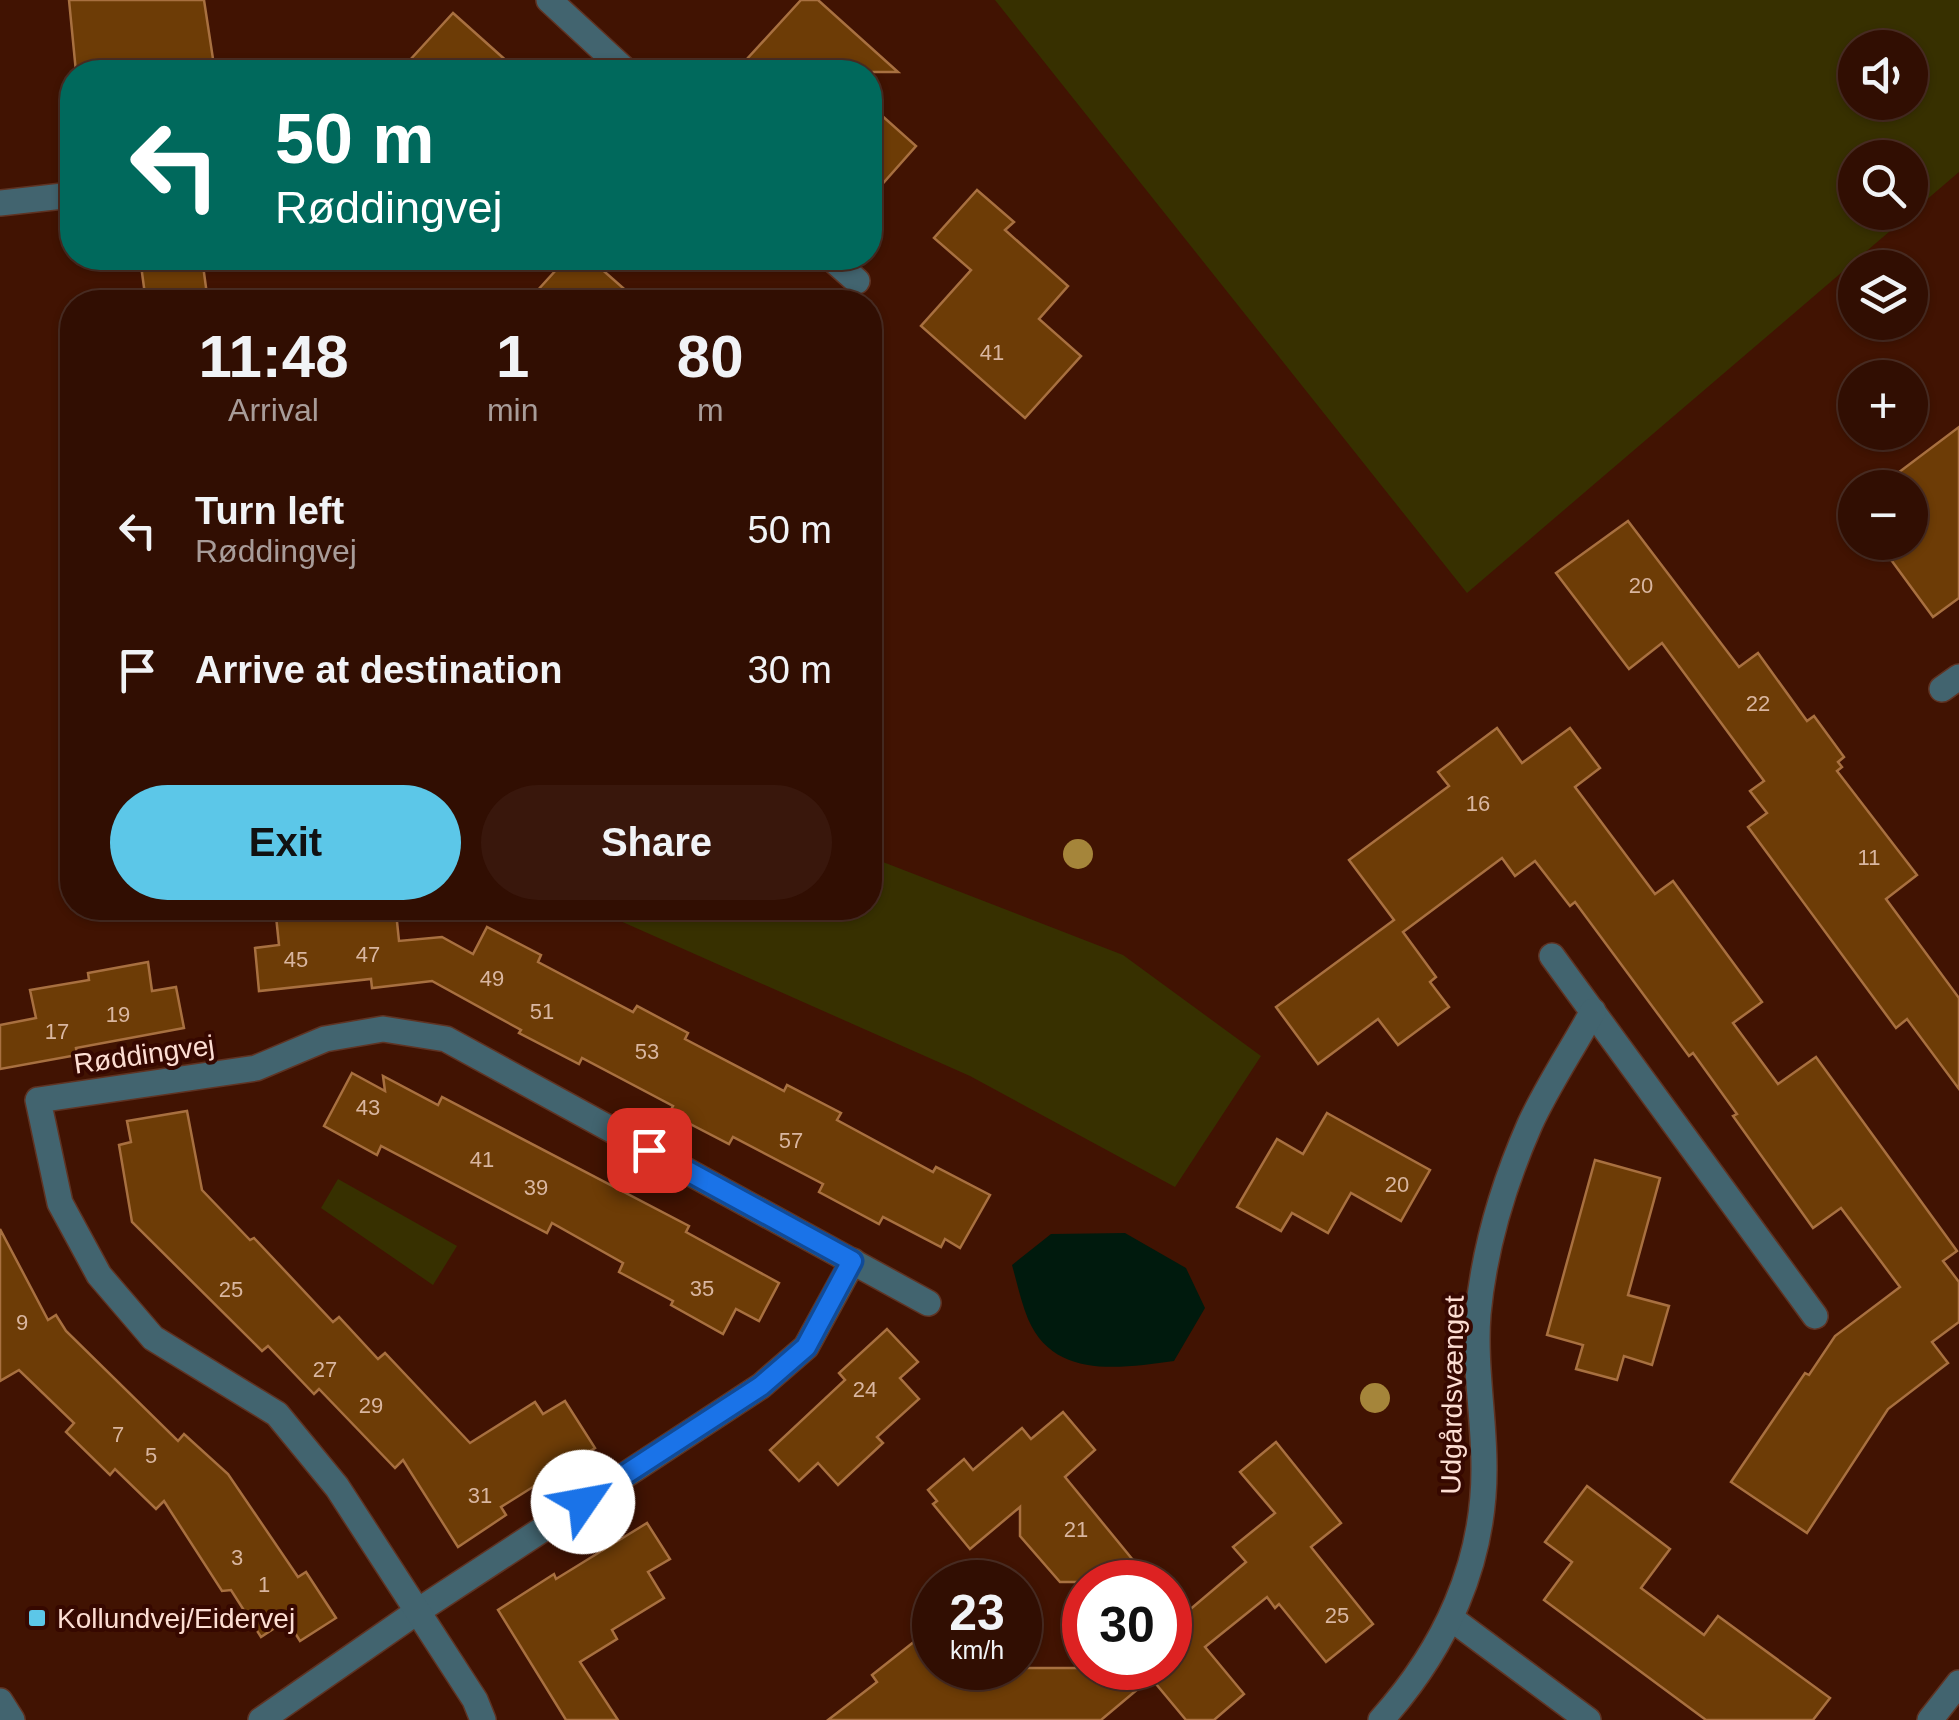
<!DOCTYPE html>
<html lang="en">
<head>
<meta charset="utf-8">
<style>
  :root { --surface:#310e02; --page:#39170c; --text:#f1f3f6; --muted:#a89c99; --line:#4c2e24; --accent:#5cc7e8 }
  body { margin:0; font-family:Helvetica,sans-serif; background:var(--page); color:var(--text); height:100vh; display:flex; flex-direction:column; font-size:38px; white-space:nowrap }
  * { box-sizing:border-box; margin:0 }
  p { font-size:32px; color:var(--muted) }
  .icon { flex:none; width:55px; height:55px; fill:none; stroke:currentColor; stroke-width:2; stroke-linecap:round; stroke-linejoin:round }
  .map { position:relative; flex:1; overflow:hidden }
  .details { position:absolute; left:60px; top:290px; width:822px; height:630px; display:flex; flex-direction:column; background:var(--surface); border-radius:40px; box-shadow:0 2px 8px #0004,0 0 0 2px var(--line) }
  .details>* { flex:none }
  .banner { position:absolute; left:60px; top:60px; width:822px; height:210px; border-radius:40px; box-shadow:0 2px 8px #0004,0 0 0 2px var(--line); background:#00695c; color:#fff; overflow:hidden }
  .tools { position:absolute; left:1838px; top:30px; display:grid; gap:20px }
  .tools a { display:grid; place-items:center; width:90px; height:90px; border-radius:50%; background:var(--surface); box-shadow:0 2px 8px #0004,0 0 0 2px var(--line); font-size:50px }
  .speed { position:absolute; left:912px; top:1560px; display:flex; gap:20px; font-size:50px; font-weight:700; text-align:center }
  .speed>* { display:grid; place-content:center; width:130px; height:130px; border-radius:50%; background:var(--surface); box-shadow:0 2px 8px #0004,0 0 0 2px var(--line); line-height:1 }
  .speed small { font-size:25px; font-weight:400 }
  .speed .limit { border:15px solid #d22; background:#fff; color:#111 }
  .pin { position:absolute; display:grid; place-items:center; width:85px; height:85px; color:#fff; margin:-42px; border-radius:20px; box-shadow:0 5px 15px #0006 }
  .me { position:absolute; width:110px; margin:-55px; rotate:57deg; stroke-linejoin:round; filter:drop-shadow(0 0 8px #0008) }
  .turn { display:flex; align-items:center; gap:35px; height:210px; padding:0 50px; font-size:45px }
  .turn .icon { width:130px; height:130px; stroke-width:2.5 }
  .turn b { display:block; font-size:70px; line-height:85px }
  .eta { display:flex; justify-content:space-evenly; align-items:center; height:170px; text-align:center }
  .eta b { font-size:60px; font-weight:700; line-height:70px }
  .cta { display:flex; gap:20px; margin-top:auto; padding:20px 50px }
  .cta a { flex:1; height:115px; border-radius:60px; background:var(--accent); color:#111; font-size:40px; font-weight:700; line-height:115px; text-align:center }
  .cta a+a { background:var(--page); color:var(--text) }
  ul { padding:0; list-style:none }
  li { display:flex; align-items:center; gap:30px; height:140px; padding:0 50px }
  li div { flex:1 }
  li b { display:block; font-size:38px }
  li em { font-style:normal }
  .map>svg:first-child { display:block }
  .green { fill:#373000; fill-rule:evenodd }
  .water { fill:#001a0d }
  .building { fill:#6d3c06; stroke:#a87040; stroke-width:2.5 }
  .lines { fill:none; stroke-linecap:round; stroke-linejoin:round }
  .minor-casing { stroke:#5f3323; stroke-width:28 }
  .minor { stroke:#42646f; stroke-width:25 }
  .tree { fill:#a5853a }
  .route-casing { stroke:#114b97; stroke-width:25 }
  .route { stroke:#1a73e8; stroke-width:18 }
  .poi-dot { fill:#5cc7e8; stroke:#360800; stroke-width:4 }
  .labels { text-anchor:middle; stroke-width:8; stroke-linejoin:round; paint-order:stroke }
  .number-label { font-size:22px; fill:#d9b6a0 }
  .street-label { font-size:28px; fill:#fdded3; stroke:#360800 }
  .poi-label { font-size:28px; fill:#fdded3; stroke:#360800; text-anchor:start }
</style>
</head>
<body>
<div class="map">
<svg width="1959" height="1720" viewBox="0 0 1959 1720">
  <rect width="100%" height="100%" fill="#411302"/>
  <g class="green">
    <path d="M995 0H1959V172L1467 593ZM1855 48H1910V102H1855ZM1855 158H1910V212H1855Z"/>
    <path d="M870 857 1123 955 1261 1056 1175 1187 970 1076 591 908H870Z"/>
    <path d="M338 1179 457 1246 433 1285 321 1208Z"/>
  </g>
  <path class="water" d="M1125 1233 1186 1268 1205 1308 1174 1361C1121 1368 1054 1380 1028 1319 1021 1302 1017 1283 1012 1265L1051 1234Z"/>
  <g class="building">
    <path d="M69 0H204L215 72H76Z"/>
    <path d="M801 0H818L898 72H735Z"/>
    <path d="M453 13 519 72H399Z"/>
    <path d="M870 105 916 146 870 198Z"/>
    <path d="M977 190 1014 222 1005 230 1068 286 1039 319 1081 356 1025 418 921 326 971 270 934 238Z"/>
    <path d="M140 258H202L208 302H146Z"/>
    <path d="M567 258H589L639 302H527Z"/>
    <path d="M1959 427V598L1933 617 1878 542H1910V488H1878Z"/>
    <path d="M1628 521 1739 667 1758 653 1807 721 1814 716 1844 757 1838 762 1842 767 1837 771 1917 875 1886 899 1959 998V1089L1907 1019 1896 1028 1748 827 1767 813 1750 791 1764 781 1662 643 1629 669 1556 573Z"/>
    <path d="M1497 728 1522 763 1570 728 1600 768 1575 787 1655 894 1673 881 1762 1002 1733 1023 1778 1084 1816 1057 1957 1251 1943 1261 1959 1282V1322L1932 1342 1948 1363 1888 1409 1807 1533 1731 1482 1805 1373 1809 1375 1835 1336 1900 1287 1841 1208 1813 1228 1733 1116 1737 1114 1693 1053 1689 1056 1575 902 1570 906 1535 861 1515 876 1502 858 1403 932 1436 977 1430 982 1449 1007 1398 1045 1378 1019 1318 1064 1276 1007 1394 920 1349 860 1449 786 1438 772Z"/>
    <path d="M339 910 340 918 396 912 399 941 442 937 473 954 487 927 541 955 538 962 633 1012 637 1006 688 1033 685 1039 784 1091 787 1085 841 1113 837 1120 933 1172 936 1167 990 1195 960 1248 945 1239 941 1247 883 1217 879 1224 819 1192 823 1184 733 1137 729 1144 669 1113 673 1106 582 1058 579 1064 519 1033 521 1030 432 981 372 988 371 979 259 991 255 948 279 945 276 916Z"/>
    <path d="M148 962 152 991 176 987 184 1028 76 1048 77 1055 0 1069V1025L36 1018 30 990 89 980 88 973Z"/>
    <path d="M352 1073 385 1091 383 1076 438 1105 442 1097 689 1226 686 1232 779 1283 759 1321 736 1309 723 1334 671 1305 673 1301 619 1272 623 1263 552 1223 547 1233 381 1146 377 1155 324 1126Z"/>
    <path d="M187 1111 202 1190 250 1240 254 1238 333 1322 339 1317 378 1359 385 1353 470 1443 535 1402 543 1414 565 1401 595 1448 501 1507 506 1515 458 1547 403 1460 395 1468 319 1389 314 1394 268 1346 262 1351 132 1222 119 1145 131 1142 127 1121Z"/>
    <path d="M1327 1113 1430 1170 1401 1221 1351 1193 1328 1233 1292 1213 1281 1231 1237 1207 1277 1139 1303 1154Z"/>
    <path d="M1595 1160 1660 1178 1628 1295 1669 1306 1652 1365 1624 1356 1617 1380 1576 1369 1583 1345 1547 1335Z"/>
    <path d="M0 1229 48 1320 56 1315 66 1331 178 1441 184 1434 228 1474 298 1577 306 1572 336 1618 300 1641 287 1620 261 1637 231 1590 222 1591 164 1501 156 1509 115 1469 110 1475 66 1432 74 1423 19 1370 0 1381Z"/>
    <path d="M887 1329 918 1362 900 1378 919 1399 877 1437 883 1443 838 1485 818 1463 799 1481 770 1450 845 1380 839 1373Z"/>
    <path d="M1063 1412 1095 1450 1065 1477 1151 1582H1060L1020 1536V1507L970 1549 933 1504 937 1501 928 1490 964 1459 973 1470 1022 1428 1031 1439Z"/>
    <path d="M1276 1442 1341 1523 1311 1547 1373 1624 1326 1662 1279 1604 1275 1608 1267 1597 1205 1647 1244 1694 1214 1720H1186L1151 1678 1101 1720H828L877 1682 872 1675 920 1637 935 1656V1668H1170V1605L1180 1618 1246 1562 1233 1547 1275 1513 1240 1472Z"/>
    <path d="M1587 1486 1670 1549 1641 1588 1704 1635 1718 1616 1830 1698 1813 1720H1706L1544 1600 1572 1562 1545 1542Z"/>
    <path d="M647 1523 670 1559 648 1572 664 1598 612 1630 617 1639 580 1662 618 1720H566L498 1610 554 1574 556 1579Z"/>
  </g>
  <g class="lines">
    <defs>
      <g id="minor">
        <path d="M549 0 627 72"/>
        <path d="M0 203 72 195"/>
        <path d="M831 258 857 281"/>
        <path d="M1942 689 1959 677"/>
        <path d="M1552 956 1815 1316"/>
        <path d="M1452 1619 1588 1720"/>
        <path d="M0 1701 12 1720"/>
        <path d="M261 1720 418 1611 761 1386 806 1347 853 1261"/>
        <path d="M483 1720 475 1700 337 1487 277 1414 153 1338 99 1275 60 1203 38 1100 256 1068 325 1039 383 1029 446 1039 928 1303"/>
        <path d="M1381 1720C1445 1649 1485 1563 1484 1466 1484 1417 1474 1364 1478 1314 1484 1250 1504 1183 1530 1124 1548 1085 1573 1048 1593 1011"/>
        <path d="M1930 1720 1959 1683"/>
      </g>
    </defs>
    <use href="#minor" class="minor-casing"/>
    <use href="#minor" class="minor"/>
  </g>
  <g class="tree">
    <circle cx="1078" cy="854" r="15"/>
    <circle cx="1375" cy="1398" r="15"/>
  </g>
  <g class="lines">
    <defs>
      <path id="route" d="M583 1502 761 1386 806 1347 852 1261 649 1150"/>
    </defs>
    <use href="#route" class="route-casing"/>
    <use href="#route" class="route"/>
  </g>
  <rect class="poi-dot" x="27" y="1608" width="20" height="20" rx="5"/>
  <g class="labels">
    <g class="number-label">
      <text x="992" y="360">41</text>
      <text x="1641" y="593">20</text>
      <text x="1758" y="711">22</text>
      <text x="1478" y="811">16</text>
      <text x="1869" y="865">11</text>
      <text x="368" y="962">47</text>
      <text x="296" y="967">45</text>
      <text x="492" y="986">49</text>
      <text x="542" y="1019">51</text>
      <text x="118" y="1022">19</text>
      <text x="57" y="1039">17</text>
      <text x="647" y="1059">53</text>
      <text x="368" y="1115">43</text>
      <text x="791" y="1148">57</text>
      <text x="482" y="1167">41</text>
      <text x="1397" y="1192">20</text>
      <text x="536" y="1195">39</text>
      <text x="702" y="1296">35</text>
      <text x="231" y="1297">25</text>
      <text x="22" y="1330">9</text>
      <text x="325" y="1377">27</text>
      <text x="865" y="1397">24</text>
      <text x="371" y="1413">29</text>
      <text x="118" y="1442">7</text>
      <text x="151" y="1463">5</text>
      <text x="480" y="1503">31</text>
      <text x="1076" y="1537">21</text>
      <text x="237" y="1565">3</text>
      <text x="264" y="1592">1</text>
      <text x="1337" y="1623">25</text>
    </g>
    <g class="street-label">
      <text transform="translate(144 1054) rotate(-8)" y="10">Røddingvej</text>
      <text transform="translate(1452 1395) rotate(-89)" y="10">Udgårdsvænget</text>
    </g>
    <g class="poi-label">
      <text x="57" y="1628">Kollundvej/Eidervej</text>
    </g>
  </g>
</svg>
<div class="tools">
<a><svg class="icon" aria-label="sound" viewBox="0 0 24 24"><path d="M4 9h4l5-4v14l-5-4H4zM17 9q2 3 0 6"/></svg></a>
<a><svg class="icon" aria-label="search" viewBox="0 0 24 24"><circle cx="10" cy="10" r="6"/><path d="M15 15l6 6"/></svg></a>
<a><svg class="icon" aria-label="layers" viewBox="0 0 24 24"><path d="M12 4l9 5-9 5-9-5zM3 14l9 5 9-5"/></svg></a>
<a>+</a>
<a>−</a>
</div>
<div class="speed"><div>23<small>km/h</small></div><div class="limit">30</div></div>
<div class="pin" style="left:649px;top:1150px;background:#d93025"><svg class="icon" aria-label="arrive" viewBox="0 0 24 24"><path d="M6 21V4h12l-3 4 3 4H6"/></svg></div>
<svg class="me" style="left:583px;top:1502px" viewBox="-20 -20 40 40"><circle r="19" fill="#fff"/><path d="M0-13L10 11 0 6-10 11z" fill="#1a73e8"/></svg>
<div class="banner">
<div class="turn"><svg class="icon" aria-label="left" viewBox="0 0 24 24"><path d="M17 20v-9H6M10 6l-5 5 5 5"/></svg><div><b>50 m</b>Røddingvej</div></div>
</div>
<section class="details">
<div class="eta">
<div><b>11:48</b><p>Arrival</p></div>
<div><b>1</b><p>min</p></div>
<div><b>80</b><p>m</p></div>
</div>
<ul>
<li><svg class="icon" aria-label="left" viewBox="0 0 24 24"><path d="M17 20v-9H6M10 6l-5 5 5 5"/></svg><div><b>Turn left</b><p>Røddingvej</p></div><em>50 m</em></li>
<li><svg class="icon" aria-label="arrive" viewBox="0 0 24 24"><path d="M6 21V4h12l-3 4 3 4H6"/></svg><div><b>Arrive at destination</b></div><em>30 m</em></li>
</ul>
<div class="cta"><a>Exit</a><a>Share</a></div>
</section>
</div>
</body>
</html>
